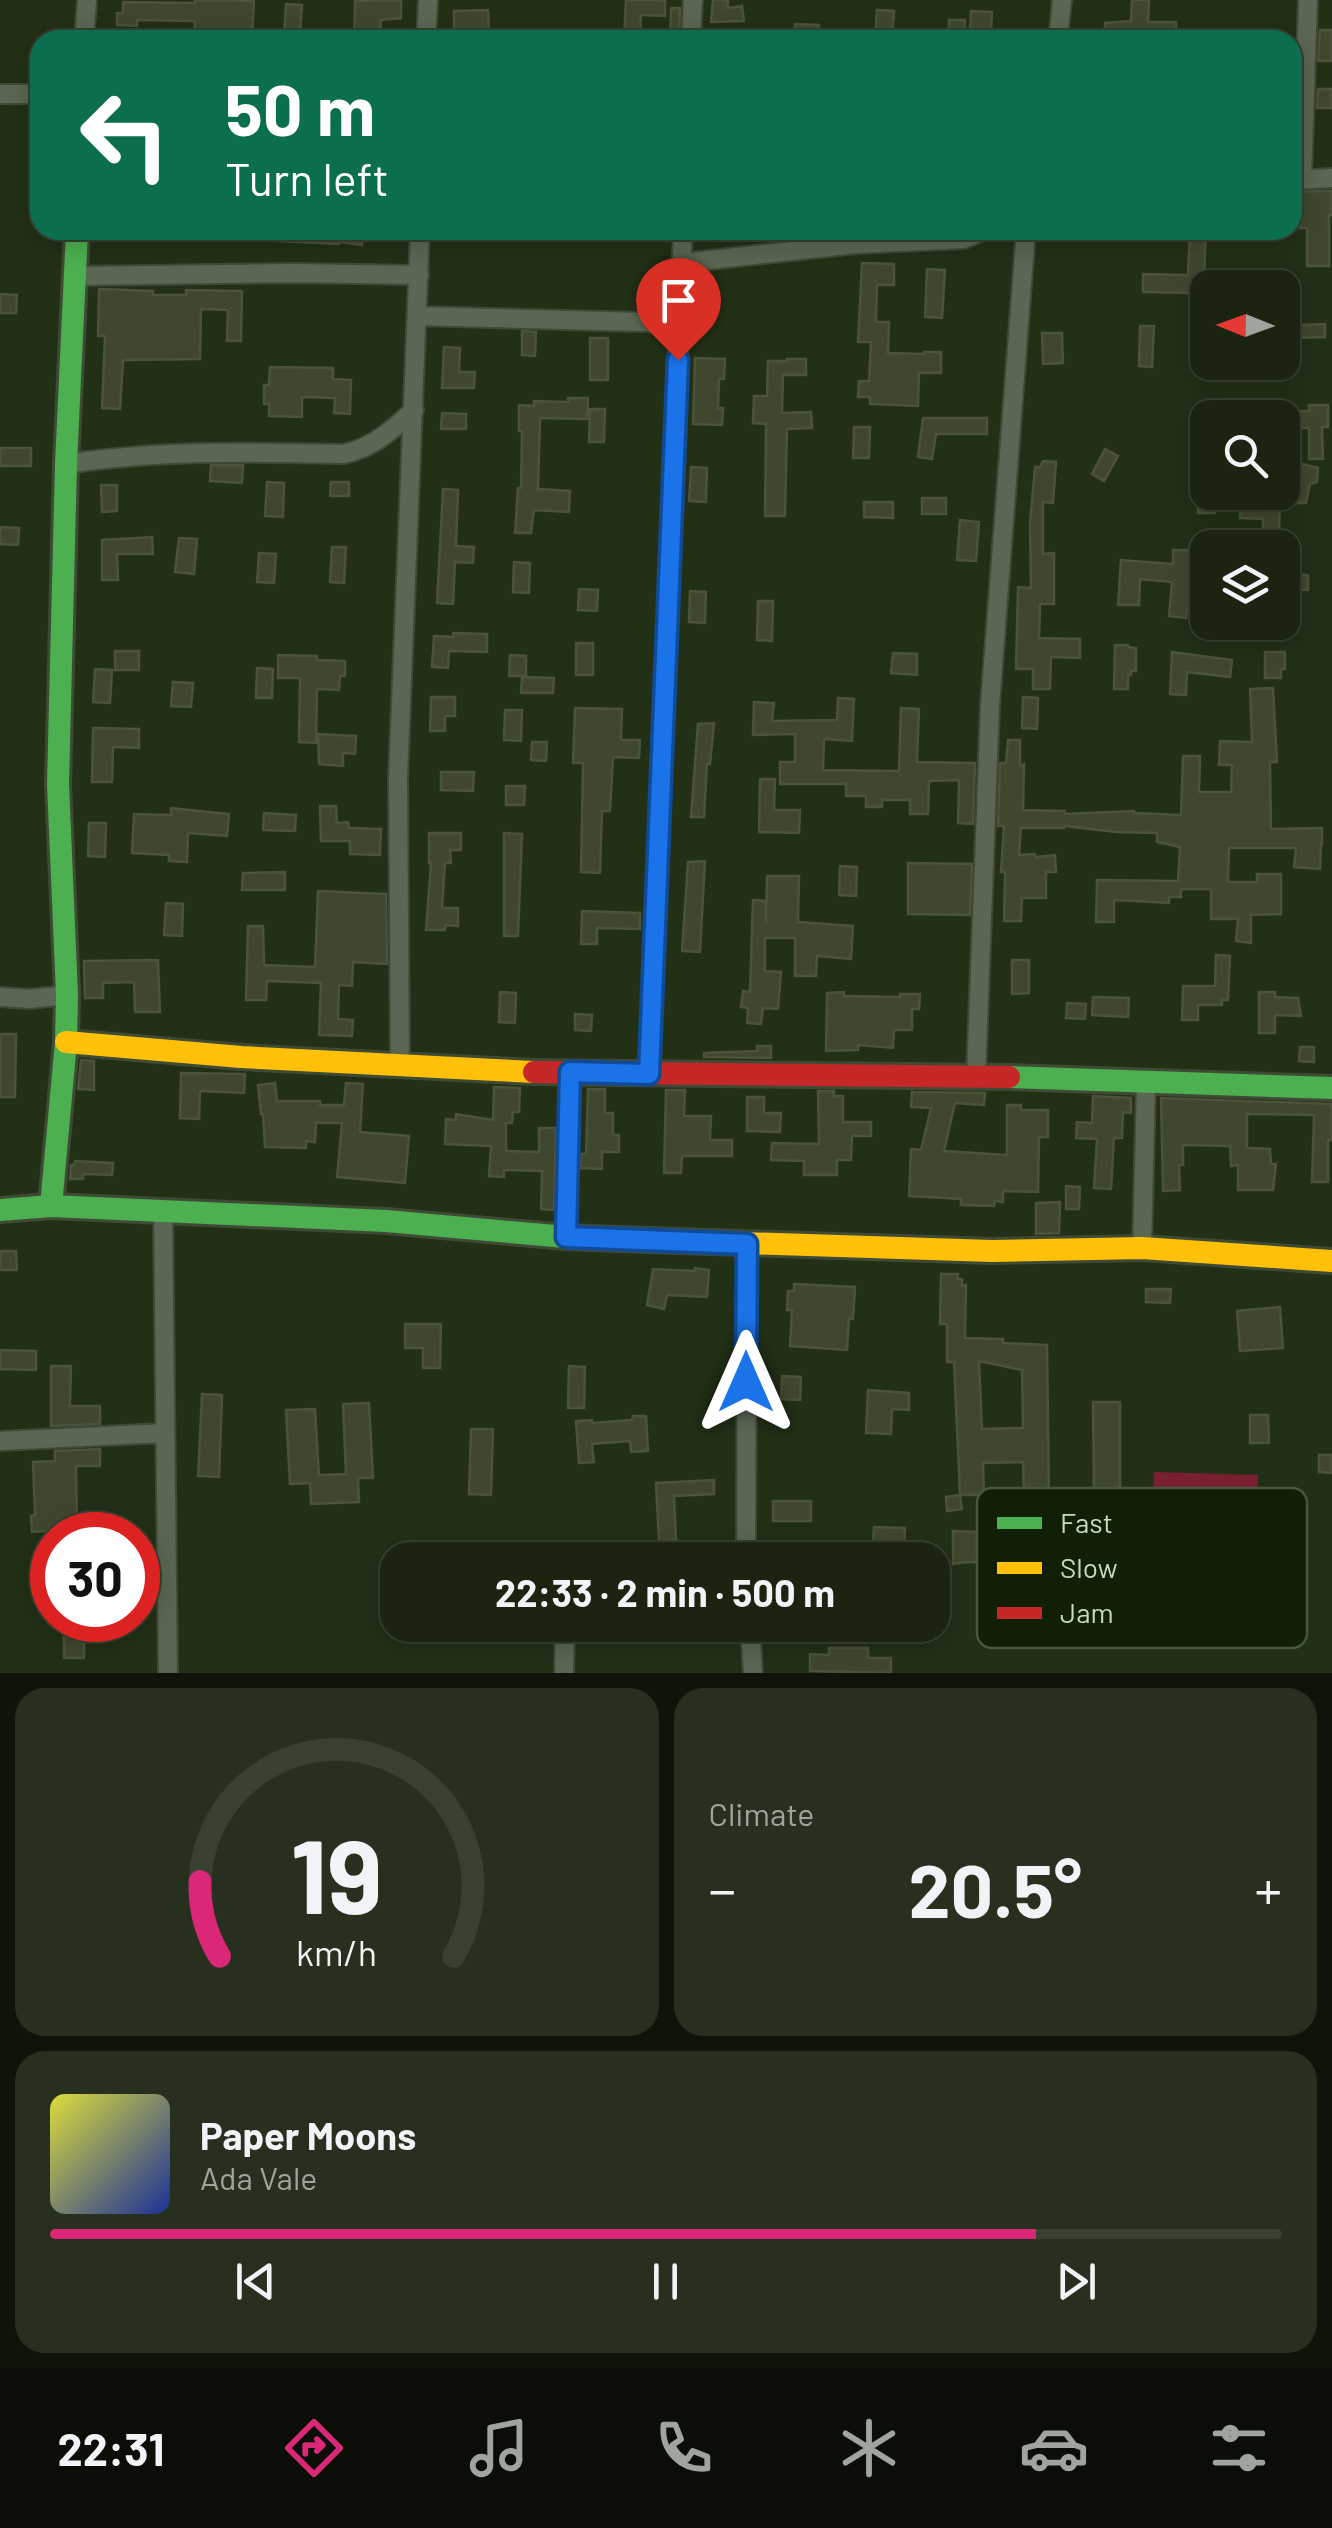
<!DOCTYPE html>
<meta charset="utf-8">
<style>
body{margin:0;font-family:Barlow,sans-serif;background:#27301e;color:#f1f3f6;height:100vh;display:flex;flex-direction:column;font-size:38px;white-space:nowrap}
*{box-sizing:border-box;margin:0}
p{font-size:32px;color:#9fa49f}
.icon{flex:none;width:55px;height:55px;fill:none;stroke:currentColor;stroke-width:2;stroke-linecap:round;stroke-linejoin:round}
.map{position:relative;height:1673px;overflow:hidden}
.side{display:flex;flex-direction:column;gap:15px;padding:15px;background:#0e1409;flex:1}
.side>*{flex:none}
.hud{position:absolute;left:30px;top:30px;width:1272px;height:210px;border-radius:30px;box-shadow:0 5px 25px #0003,0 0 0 2px #384130;background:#0b6e4f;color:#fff;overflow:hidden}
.needle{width:65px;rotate:271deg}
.fabs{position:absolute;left:1190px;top:270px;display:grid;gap:20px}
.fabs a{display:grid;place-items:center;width:110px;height:110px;border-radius:20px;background:#1a2410;box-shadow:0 5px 25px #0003,0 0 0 2px #384130;font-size:50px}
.speed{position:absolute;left:30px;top:1512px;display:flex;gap:20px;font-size:50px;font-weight:700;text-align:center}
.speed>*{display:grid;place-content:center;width:130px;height:130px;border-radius:50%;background:#1a2410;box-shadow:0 5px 25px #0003,0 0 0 2px #384130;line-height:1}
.speed .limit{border:15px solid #d22;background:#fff;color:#111}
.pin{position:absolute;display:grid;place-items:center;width:85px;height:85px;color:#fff;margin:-102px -42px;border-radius:50% 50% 50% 0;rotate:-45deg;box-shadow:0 0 10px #0007}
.pin .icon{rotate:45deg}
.me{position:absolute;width:110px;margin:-55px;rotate:0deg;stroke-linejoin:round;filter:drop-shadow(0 0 8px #0008)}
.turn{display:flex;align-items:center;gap:35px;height:210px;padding:0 30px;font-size:45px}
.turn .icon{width:130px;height:130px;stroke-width:2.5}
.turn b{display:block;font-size:70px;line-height:85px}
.big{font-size:75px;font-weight:700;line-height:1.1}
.side .card{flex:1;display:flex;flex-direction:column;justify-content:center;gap:15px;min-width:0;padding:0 35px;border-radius:30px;background:#27301e}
.side .dial{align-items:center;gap:0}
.dial svg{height:260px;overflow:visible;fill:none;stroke:#384130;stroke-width:7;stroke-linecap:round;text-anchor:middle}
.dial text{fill:#f1f3f6;stroke:none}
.song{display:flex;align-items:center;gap:30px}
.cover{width:120px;height:120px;border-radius:15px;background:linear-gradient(135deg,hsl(60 70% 55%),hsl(230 70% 35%))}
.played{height:10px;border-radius:5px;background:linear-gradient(90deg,#db2777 80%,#384130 80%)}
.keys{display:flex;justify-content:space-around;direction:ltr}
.heat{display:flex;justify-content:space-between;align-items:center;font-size:55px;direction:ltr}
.side .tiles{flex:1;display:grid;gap:15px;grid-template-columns:1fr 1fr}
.card:last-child{grid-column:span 2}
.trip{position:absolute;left:380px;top:1542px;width:570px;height:100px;border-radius:30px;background:#1a2410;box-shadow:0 5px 25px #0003,0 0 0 2px #384130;font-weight:700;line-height:100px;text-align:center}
.dock{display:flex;height:160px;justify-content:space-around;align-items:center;background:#0a0e06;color:#9fa49f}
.dock .icon{width:70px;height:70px}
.dock .selected{color:#db2777}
.dock b{font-size:45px;color:#f1f3f6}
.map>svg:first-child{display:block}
.green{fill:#792030}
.building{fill:#3f482f;stroke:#4c533a;stroke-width:2.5;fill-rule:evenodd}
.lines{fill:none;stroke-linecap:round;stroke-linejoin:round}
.street-casing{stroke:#3f4a36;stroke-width:22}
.fast-casing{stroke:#3f4a36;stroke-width:28}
.slow-casing{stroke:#3f4a36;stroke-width:28}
.jam-casing{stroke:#3f4a36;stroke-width:28}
.street{stroke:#5b6752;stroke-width:18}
.fast{stroke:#4caf50;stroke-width:22}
.slow{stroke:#ffc107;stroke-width:22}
.jam{stroke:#c62828;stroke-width:22}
.route-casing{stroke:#114b97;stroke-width:25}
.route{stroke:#1a73e8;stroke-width:18}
.key{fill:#101f06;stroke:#47583d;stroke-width:2.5}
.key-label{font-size:28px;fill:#c8dcbc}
</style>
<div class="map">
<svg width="1332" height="1673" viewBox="0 0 1332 1673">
<rect width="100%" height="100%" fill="#223016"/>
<path class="green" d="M1154,1472L1258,1475L1257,1529L1153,1527Z"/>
<path class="building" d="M195,0L254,1L252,40H194L195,21L137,20V26L117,25V13H123V2L195,3Z
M401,0V18L381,20L380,40H354L355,1Z
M626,0H665V16L641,15L640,40H624Z
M713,0H728V8L742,6L744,21L711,22Z
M1132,0H1149L1148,22H1176V37H1168V40H1105V23L1131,21Z
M286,4L302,5L300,35L284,34Z
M671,8H680L679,40H670Z
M488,10L489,31L454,32V11Z
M877,10L894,11L892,39H875Z
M971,11L992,12L991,29H970Z
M949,20H965V40H948Z
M795,24L819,25L818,39L794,40Z
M1320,30H1332V61H1318Z
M1318,89H1332V108H1317Z
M1323,191H1332V215H1329V266H1307V228H1292V192Z
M279,230H362V245L339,242V244L279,241Z
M1190,230H1206L1204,279H1208V324H1192V293L1143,292V274L1188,275Z
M862,263L894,264V285H877L876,322H889L888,353L924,354V352H941V373H919L918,406L870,404V397H858L859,381H869L871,342H858Z
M927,269L945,270L942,318L925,317Z
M99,289L153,291V295H186V290L242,291L241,341H227L228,310L201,309L200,359L123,360L120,409L102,408L105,336H98Z
M0,294L17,295L16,313H0Z
M1284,305L1298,306L1296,325L1325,324V337L1295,338V342L1282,341Z
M1140,326H1154L1152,367L1139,366Z
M522,331L536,332L535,356L522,355Z
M1042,333H1062L1063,363L1043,364Z
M590,338H608V380H590Z
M444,347L460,348L459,372H475L474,388H442Z
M695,358L725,359L724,379H719L718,408H723L722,425L693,424Z
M787,359H806V375H783L782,413L811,412L812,428L787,429L785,516H765L766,424L753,423L754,396H767L768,361H787Z
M270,367L333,368V379L351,380L350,414L334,413L335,398L302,397V417L269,416V404H264V385H269Z
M568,398H588L587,419L540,418L538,489L570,491L569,512L534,510L531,533H515L518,488H521L522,431H519V405L534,406V401L568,402Z
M1309,405H1328V427H1322L1323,459H1309V428H1295V411H1309Z
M590,409H605L604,442H589Z
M442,413L466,414V429H441Z
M923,418H987V434H936L932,459L918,457Z
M854,427H870L869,458H853Z
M0,448H31V466H0Z
M1105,449L1118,456L1104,481L1092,474Z
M1043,461L1056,462L1053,503L1043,502V554L1054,553V604H1040L1039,638L1080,639V658L1051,657L1050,689H1033V669H1016L1018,587L1031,588L1030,523L1035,467H1040Z
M1294,462L1318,468L1317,482L1310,484L1306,503H1282V469L1293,470Z
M211,465H243L242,483L210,481Z
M691,467L707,468L706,502L689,501Z
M267,482L284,483L283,517L265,516Z
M331,482H349V496H330Z
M101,485H117V511L102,512Z
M443,489L458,490L456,546L474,547L473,563L455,562L453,604L437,603Z
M1198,492H1214L1215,513H1198Z
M1241,492H1280L1279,535L1263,534V519L1240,518Z
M922,498H946V514H922Z
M864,502H893V518L864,517Z
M960,520L979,522L976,561L957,560Z
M0,527L19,528L18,545L0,544Z
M152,537L153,554H117L118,580H102V540Z
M179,538L197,539L194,574L175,572Z
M332,547H346L344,583L330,582Z
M1173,550H1205L1204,608H1187L1186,618L1169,616L1172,582L1140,579L1139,605H1118L1121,560L1173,564Z
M259,553L276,554L274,583L257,582Z
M514,562L530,563L529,593L513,592Z
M1282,574L1308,575V590L1282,589Z
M579,589L598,590L597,611L578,610Z
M690,591L706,592L705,623L689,622Z
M758,601H773L772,641L757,640Z
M453,633L487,634V652L449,651L448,668L432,667L434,636L453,637Z
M576,643H593V675H576Z
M1115,645H1128V647L1136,648V671H1131V675H1128V689H1114Z
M115,651H139V670H115Z
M1172,652L1232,660L1230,677L1187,672L1186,695L1170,694Z
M1265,652H1285V669H1281V678H1265Z
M893,653L917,654V675L891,673Z
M278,655L317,656V660L345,661V676H340L339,690L317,689L316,743L299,742L300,678H278Z
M510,655L526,656V676H509Z
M257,668L273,669L272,698H256Z
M95,669L112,670L110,703L93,702Z
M522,677L554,678L553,693H521Z
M173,682L193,683L191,707L171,706Z
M1273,688L1277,762H1270L1271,829L1322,828V845H1321L1320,869L1294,867L1296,848H1229L1228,882H1257V874H1281V914L1251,915V943L1236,941L1238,919H1211V889H1181V897H1169V903L1114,900V922H1096L1097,880L1178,881L1180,847L1157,842V833L1116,832L1064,826V828H1021L1019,855L1035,854V857L1055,855L1056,872H1046V898H1022L1021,921H1004L1005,872H1001L1004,826H998L1000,763H1006L1008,740H1020V766L1024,764L1023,810L1065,811V814L1134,811V813L1181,815L1183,756H1200L1199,792H1231L1232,765H1219L1220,741L1252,742L1250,689Z
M431,697H455V716H445V731H430Z
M1023,697L1038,698L1037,729L1022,728Z
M838,698L854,699L852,741L824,739L823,770L899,771L901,708L919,709L917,762L975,763L973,824L958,823L959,780L929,781L928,814H910V800H882V807H866V796H846V784H780V762H795V734L753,735L754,702L774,703L772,721L837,720Z
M575,708L622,709L621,740H640L639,758L613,757L610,811H602L600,873L581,872L583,763H573Z
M505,710H522L521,741L504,740Z
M714,723L710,764H707L704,817H691L698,724Z
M93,728L139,729V748L113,747L112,782H92Z
M318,734L356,736L355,754L343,753V766L319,764Z
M532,742H547L546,761L531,760Z
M441,772H474L473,791L441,790Z
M760,779H775L774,810H800L799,833L759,832Z
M506,786H525L524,805H506Z
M320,806H336L337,823L348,822L349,828L381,829L380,855L350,854V841H321Z
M171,808L229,814L227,836L188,833L187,862L169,861V855L132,853L134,814L171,815Z
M264,813L296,815L295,831L263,830Z
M89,823H106L105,857L88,856Z
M429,833H461V850H450L451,863H445L442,908H458V926L445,925V930H426L431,863H429Z
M504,833L522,834L518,936H504Z
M705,861L700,952L682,951L688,862Z
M908,863L972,864L970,915L908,914Z
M840,866L857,867L856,896L839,895Z
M285,872V890H242L243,873Z
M767,876H799L798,922L853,926L851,959L817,956L816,976H795V938H765V971L781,972L778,1009L763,1008L761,1024L747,1023L748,1008L741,1007L743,991L750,992L753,900L766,901V923Z
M318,891L386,894L387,964L353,962L352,986L339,985L338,1019L353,1020L352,1036L319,1035L321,983L267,981L266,1000H246L248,926H263L264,965L315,967Z
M166,903L183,904L182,936L164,935Z
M582,911L640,913V929L597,928V944H581Z
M1216,955L1230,956L1228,1000H1222V1005H1198V1020H1182L1183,986H1215Z
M158,960L160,1012H135L134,982L103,983V998H85L84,961Z
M1012,960H1029V993L1012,994Z
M500,992L516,993L515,1023L499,1022Z
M844,992V996L900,997V994H920L919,1009H912V1030H894L893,1048L858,1045V1050L826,1051L827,993Z
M1259,992H1275V997L1298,998L1301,1016L1275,1015V1033H1259Z
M1093,997L1129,998L1128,1017L1092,1015Z
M1067,1003L1086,1004L1085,1019L1066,1018Z
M575,1014L592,1015L591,1031L575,1030Z
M0,1034H16L15,1097H0Z
M757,1046H771V1058L704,1057V1053L757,1051Z
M1300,1047H1314V1062L1299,1061Z
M81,1060L94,1061V1090L78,1089Z
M181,1073L245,1074L244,1093L200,1091L199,1119L180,1118Z
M275,1083L277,1101H320V1105H344L346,1083L363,1084L360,1132L409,1136L405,1183L337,1177L342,1123H316L315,1142L306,1141V1148L265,1147L263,1114H261L258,1085Z
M494,1087L520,1088L519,1112H513L512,1123H506V1151L539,1152V1128H556L554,1210L541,1209L542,1171L504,1170V1177L489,1176L491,1146L445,1144L446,1119L456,1120V1114L493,1120Z
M588,1089H605V1113H613V1135H619V1152H602V1169L580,1168L581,1154H586Z
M666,1090H685L684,1116H711L710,1140H732V1156H682L681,1173H664Z
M818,1091H834V1096H843V1122H871V1136H852L851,1160H837V1175H804V1161L771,1160L772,1143L819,1144Z
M912,1092L985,1093L984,1105L955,1103L944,1151L1007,1155V1105H1021V1110H1048V1137H1039L1038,1192L1003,1191V1202L995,1201L994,1206L961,1205V1199L909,1196L911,1149L921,1150L931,1108L911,1107Z
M1093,1096L1131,1098V1113L1123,1112L1122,1138H1114L1111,1189L1094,1188L1097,1139L1076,1138L1077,1122L1092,1123Z
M747,1097H764V1113H781L780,1132L747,1131Z
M1161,1098L1332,1104V1140H1328V1182H1312L1314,1115L1247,1114V1148L1270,1149L1271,1164H1276L1273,1190H1238V1165L1231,1166L1230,1146L1183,1145V1165H1179L1180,1190L1163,1191Z
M75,1161L113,1163L112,1175L83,1174V1179H70L71,1165H74Z
M1066,1186L1080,1187L1079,1209H1066Z
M1060,1202L1059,1233L1036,1234V1203Z
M0,1251H16L17,1270H0Z
M695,1268L709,1270L707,1297L667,1295L664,1309L647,1305L653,1269L695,1271Z
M941,1274H958V1279H962V1286L966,1285L965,1338L1003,1339V1343L1047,1345L1049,1500H1024L1023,1462L983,1463L984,1495H960L954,1362H947V1324H940ZM979,1361L1022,1370L1023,1428L982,1429Z
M794,1284L855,1287L853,1319L849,1318L847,1350L790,1346L792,1310H787L788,1291H794Z
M1146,1289H1171L1170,1303L1146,1302Z
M1280,1307L1283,1348L1240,1351L1237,1311Z
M405,1324H441L440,1368H423V1348H405Z
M0,1350L36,1351V1370L0,1369Z
M51,1366H71L70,1406H100V1424L51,1426Z
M569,1366L585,1367L584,1408H568Z
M782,1376L801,1377L800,1400L781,1399Z
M868,1390L909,1393V1410L892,1409L891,1434L866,1433Z
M202,1394L222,1395L219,1477L198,1476Z
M1093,1402H1120V1498H1094Z
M369,1403L373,1478H358L359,1502L311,1504L310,1483L290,1484L286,1410L315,1409L319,1475L346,1474L343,1404Z
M1250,1415H1268L1269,1443H1250Z
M633,1416H646L648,1451L631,1452L630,1441L592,1444L594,1462L579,1463L576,1421L592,1420V1423L632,1420Z
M471,1429H493L491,1495L469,1494Z
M100,1449V1466H76L77,1529L32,1532L31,1516L35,1515L33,1462L55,1461V1451Z
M1319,1455H1332V1473L1319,1472Z
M714,1480V1494L674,1496L676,1540L659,1541L656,1483Z
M960,1495L962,1509L947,1511L946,1497Z
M773,1501H811V1521H773Z
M874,1527L905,1528L904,1552L889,1551L888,1560H872Z
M953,1531L1008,1533V1540L1101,1544V1537L1125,1538L1123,1569L966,1562L953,1564Z
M64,1620H84V1658H64Z
M829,1648H868V1658H891V1673L810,1671V1654L829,1655Z"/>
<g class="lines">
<defs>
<path id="street" d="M84,40L87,0
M426,40L428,0
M691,40L693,0
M1058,40L1062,0
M0,94H40
M1302,179L1308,0
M1293,180L1332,178
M682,263L856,244L964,239L985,230
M75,276L294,273L419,275
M418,316L679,323
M66,464C160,450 249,452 344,454C374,447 392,430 414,410
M0,997L30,999L67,995
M400,1067L398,778L420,230
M649,1074L683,230
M976,1076L990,705L1026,230
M163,1212L168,1673
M566,1237L570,1072
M1142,1248L1146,1083
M0,1441L164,1433
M746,1560L747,1245
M750,1625L753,1673
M564,1673L565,1625"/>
<path id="fast" d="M1009,1077L1332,1088
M51,1206L66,1042L67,995L58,784L66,464L77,230
M0,1210L51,1206L386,1221L566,1237L619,1239"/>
<path id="slow" d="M66,1042L241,1057L534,1072
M619,1239L992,1251L1142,1248L1332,1261"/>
<path id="jam" d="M534,1072L1009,1077"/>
</defs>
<use href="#street" class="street-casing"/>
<use href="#fast" class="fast-casing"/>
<use href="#slow" class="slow-casing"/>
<use href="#jam" class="jam-casing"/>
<use href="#street" class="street"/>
<use href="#fast" class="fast"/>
<use href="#slow" class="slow"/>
<use href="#jam" class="jam"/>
</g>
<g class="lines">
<defs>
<path id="route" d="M678,360L649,1074L570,1072L566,1237L747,1244L746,1382"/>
</defs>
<use href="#route" class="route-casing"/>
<use href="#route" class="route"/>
</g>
<rect x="977" y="1488" width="330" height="160" rx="15" class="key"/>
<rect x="997" y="1517" width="45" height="12" fill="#4caf50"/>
<rect x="997" y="1562" width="45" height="12" fill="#ffc107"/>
<rect x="997" y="1607" width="45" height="12" fill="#c62828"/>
<g class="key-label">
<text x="1060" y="1533">Fast</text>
<text x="1060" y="1578">Slow</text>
<text x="1060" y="1623">Jam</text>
</g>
</svg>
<div class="fabs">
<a><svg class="needle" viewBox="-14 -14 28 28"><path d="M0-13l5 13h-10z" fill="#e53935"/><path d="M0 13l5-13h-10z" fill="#9fa49f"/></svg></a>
<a><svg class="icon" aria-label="search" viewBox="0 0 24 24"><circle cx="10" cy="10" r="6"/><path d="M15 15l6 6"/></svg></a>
<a><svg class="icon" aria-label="layers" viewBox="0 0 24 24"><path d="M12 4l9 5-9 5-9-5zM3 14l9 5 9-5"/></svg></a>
</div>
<div class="speed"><div class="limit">30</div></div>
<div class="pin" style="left:678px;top:360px;background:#d93025"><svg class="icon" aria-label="arrive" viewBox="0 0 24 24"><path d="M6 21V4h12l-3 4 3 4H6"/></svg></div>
<svg class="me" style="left:746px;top:1382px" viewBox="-20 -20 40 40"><path d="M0-17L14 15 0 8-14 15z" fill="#1a73e8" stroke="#fff" stroke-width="4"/></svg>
<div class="trip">22:33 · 2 min · 500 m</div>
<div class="hud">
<div class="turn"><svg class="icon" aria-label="left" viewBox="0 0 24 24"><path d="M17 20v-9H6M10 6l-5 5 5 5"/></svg><div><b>50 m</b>Turn left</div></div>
</div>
</div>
<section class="side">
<div class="tiles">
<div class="card dial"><svg viewBox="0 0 100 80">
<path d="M14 69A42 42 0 1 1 86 69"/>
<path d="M14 69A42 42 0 0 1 8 46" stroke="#db2777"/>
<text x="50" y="56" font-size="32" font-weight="700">19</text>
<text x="50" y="72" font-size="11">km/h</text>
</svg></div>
<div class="card"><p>Climate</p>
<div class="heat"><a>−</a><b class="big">20.5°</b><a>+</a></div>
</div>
<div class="card">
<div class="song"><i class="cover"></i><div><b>Paper Moons</b><p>Ada Vale</p></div></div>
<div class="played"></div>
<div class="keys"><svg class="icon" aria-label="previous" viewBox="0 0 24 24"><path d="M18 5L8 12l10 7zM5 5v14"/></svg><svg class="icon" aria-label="pause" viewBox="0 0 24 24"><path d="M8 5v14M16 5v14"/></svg><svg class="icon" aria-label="next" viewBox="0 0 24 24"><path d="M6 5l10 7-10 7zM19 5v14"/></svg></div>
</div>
</div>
</section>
<nav class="dock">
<b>22:31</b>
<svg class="icon selected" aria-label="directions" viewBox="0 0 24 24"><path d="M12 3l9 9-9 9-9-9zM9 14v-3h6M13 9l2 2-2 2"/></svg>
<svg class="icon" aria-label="music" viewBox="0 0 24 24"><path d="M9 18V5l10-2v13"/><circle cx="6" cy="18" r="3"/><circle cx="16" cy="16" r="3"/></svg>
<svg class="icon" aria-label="phone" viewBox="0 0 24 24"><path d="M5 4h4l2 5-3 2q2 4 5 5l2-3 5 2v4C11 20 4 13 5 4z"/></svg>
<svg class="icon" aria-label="climate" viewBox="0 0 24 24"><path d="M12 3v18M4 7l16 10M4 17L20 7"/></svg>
<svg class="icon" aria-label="car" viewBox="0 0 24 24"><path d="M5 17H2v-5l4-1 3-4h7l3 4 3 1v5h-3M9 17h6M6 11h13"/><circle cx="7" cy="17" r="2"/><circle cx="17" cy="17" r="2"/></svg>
<svg class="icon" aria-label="filters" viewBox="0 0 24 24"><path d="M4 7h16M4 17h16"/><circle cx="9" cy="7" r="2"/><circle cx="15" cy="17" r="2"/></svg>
</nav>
